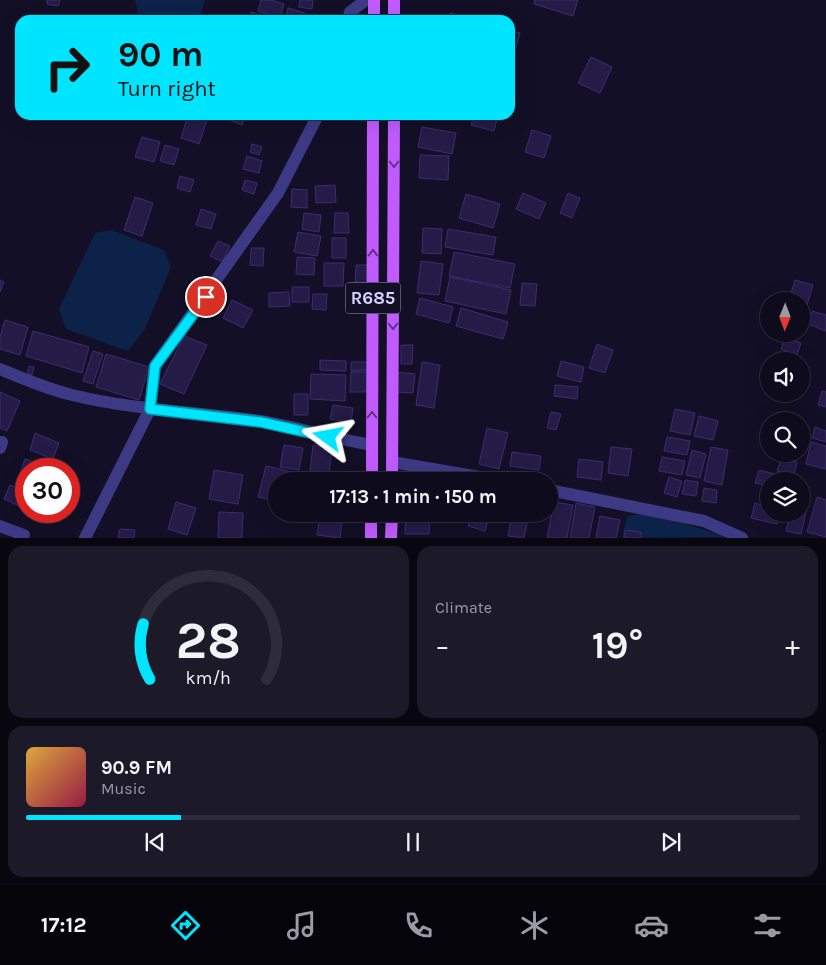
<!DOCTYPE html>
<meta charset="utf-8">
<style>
body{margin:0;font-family:Karla,sans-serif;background:#1c1929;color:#f1f3f6;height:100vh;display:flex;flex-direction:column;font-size:19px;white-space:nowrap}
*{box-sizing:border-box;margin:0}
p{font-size:16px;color:#9b9ba3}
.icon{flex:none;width:28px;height:28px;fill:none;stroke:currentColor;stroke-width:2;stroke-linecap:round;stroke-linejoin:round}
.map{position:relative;height:538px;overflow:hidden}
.side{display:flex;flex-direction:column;gap:8px;padding:8px;background:#08060f;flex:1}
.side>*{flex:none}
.banner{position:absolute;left:15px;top:15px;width:500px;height:105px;border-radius:15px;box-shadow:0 5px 20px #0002,0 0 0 1px #2e2b3b;background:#00e5ff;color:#111;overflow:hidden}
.needle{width:32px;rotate:181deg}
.tools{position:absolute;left:760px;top:292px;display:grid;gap:10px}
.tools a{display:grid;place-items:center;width:50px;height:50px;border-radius:50%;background:#0e0b1c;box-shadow:0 5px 20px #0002,0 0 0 1px #2e2b3b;font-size:25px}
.speed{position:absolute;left:15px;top:458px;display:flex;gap:10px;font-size:25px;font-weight:700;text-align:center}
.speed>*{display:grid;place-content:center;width:65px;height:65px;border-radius:50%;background:#0e0b1c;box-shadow:0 5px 20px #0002,0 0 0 1px #2e2b3b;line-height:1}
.speed .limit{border:8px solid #d22;background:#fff;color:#111}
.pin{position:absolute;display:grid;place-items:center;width:42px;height:42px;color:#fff;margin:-21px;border:2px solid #fff;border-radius:50%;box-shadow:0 1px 5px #0007}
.me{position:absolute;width:55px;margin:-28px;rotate:283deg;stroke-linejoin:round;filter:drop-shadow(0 0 4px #0008)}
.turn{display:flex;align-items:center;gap:18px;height:105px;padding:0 20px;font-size:22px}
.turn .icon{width:65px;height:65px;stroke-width:2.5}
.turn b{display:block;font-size:35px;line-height:42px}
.big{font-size:38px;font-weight:700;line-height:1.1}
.side .tile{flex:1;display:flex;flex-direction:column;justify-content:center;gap:8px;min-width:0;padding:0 18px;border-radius:15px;background:#1c1929}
.side .dial{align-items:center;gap:0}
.dial svg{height:130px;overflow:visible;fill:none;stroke:#2e2b3b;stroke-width:7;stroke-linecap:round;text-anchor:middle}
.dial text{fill:#f1f3f6;stroke:none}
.song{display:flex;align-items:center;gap:15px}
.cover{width:60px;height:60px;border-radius:8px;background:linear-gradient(135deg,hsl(40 70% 55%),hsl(340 70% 35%))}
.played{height:5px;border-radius:2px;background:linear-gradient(90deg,#00e5ff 20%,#2e2b3b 20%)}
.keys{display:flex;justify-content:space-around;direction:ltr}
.heat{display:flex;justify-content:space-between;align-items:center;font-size:28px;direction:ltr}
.side .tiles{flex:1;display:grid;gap:8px;grid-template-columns:1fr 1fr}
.tile:last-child{grid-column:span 2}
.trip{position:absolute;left:268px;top:472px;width:290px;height:50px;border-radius:25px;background:#0e0b1c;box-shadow:0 5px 20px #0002,0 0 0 1px #2e2b3b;font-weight:700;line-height:50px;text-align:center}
.tab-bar{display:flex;height:80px;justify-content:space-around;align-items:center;background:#06040b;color:#9b9ba3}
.tab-bar .icon{width:35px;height:35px}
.tab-bar .current{color:#00e5ff}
.tab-bar b{font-size:22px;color:#f1f3f6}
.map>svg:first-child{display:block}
.water{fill:#0c2248}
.building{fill:#241b47;stroke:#3b2d73}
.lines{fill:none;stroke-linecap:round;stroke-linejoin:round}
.minor{stroke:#3d3a85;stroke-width:12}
.major{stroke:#c25bff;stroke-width:12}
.oneway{stroke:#623188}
.route-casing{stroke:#0095a6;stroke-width:12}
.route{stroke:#00e5ff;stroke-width:9}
.labels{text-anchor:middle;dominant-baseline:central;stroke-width:4.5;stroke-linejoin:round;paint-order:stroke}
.shield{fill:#130f26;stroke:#9e99be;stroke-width:1}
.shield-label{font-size:18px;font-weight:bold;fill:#d9d4ff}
</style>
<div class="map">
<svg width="826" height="538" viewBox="0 0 826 538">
<rect width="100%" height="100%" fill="#130f26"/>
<path class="water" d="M135,0H205L199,20H161L139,17Z
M111,230L164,250L171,267L145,329L128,351L66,329L59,309L95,233Z
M649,513L728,537L622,538L627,516Z"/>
<path class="building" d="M47,0H60L58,6L47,4Z
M261,0H271L284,4L280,18L258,11Z
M300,0H313L312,9L299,7Z
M535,0H578L573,16L534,4Z
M288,8L305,13L303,20H285Z
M251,12L267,17L266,20H249Z
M450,13L473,18V20H448Z
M510,30L520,33L515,51L510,49Z
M591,57L612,67L600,93L578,83Z
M188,115L207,120L199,144L181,138Z
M215,115H246L242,125Z
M474,115H498L494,131L471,125Z
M422,127L456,133L452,154L418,147Z
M532,130L551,136L544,158L525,152Z
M142,137L160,142L154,162L135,157Z
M252,144L262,147L259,155L250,152Z
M165,145L179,149L174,165L160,161Z
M420,155L449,156L448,180L419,178Z
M247,156L262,161L259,173L243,169Z
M180,176L194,180L190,192L177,188Z
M245,180L257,183L254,194L242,190Z
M335,185L336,202L316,203L315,186Z
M292,189L307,190V208L291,207Z
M523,193L546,203L539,219L516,209Z
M568,193L580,198L572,218L560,213Z
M466,194L500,204L493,228L459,218Z
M135,197L153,203L142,236L124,230Z
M201,209L216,214L211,229L196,225Z
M304,213L321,215L319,232L302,229Z
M335,213H348L349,233H334Z
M423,228L442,229L441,254L422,253Z
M448,229L496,237L493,255L445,247Z
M298,232L321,236L317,256L294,252Z
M332,238H346V258H332Z
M218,241L230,246L222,262L210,256Z
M251,248H264L263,266L250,265Z
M454,252L515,264L510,288L449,276Z
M297,257L315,258L314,275L296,274Z
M421,261L443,264L439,295L417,293Z
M324,263H344L343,286H324Z
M356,265H370L369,285H355Z
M450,277L511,290L506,314L445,301Z
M0,280L4,282L0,292Z
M795,280L813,285L807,305L801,304V301L789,300Z
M522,283L537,284L535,306L520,305Z
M292,287H309V302H292Z
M289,292L290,306L269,307V293Z
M313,294H327L326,310L312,309Z
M420,298L453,307L449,323L416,314Z
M232,300L253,310L243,328L223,318Z
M461,308L508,322L503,339L456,326Z
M812,311L826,315V331L808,324Z
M5,320L28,327L20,355L0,349V337Z
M33,331L89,347L82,373L26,356Z
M184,336L207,345L184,394L160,384Z
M785,338L801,343L797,355L781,349Z
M597,344L613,350L605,373L589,368Z
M401,345H413L412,364H401Z
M93,351L103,354L93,384L83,381Z
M106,354L149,367L139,400L96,387Z
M320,360L346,361V371L320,370Z
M561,361L584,367L581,382L557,376Z
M351,362H367V370L351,371Z
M422,362L440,365L434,408L416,405Z
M29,366L34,367L32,375L27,374Z
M351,372H368V392H350Z
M397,372L415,374L413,393L395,392Z
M311,374L346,375L345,401L310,399Z
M555,385L578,387L577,399L554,396Z
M822,391L826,392V407L818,405Z
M0,392L20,401L7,431L0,428Z
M294,394H308V415H294Z
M333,405L353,408L351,422L330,419Z
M675,409L695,413L690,435L670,431Z
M551,412L561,414L556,430L547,428Z
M699,416L718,421L713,440L694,436Z
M815,427L826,431V442L812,438Z
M487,428L508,433L499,469L479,464Z
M35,433L59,443L53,459L30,450Z
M667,437L690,441L687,455L664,451Z
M811,442L826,446V469L806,464Z
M284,445L303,448L299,470L280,467Z
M313,445L332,447L329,473L310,471Z
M611,447L632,449L628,476L608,473Z
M711,447L728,450L722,485L704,481Z
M692,450L706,454L700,478L686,475Z
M512,452L541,456L539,470L510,466Z
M662,457L685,461L682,475L659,471Z
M781,458L797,462L794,475L777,471Z
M25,459L49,467L48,469H26V475L20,473Z
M579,459L603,462L601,480L577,477Z
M266,466L306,475L305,481H276V501L258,497Z
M214,470L243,475L238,504L209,499Z
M759,470L775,474L773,481H769V486L755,483Z
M782,475L799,479L798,481H780Z
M419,476H444V481H419Z
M669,477L682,481L677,497L664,493Z
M685,480L698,482L696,496L682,494Z
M10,485L26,491V509L4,499Z
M704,488L717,490L716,503L702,501Z
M69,493L78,497L71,513L66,511H69Z
M817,497L826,500V537L807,532Z
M176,502L196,508L187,535L168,529Z
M554,502L573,505L567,538H547Z
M576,503L595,507L589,538H570Z
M755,503L769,507V514H780L777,524L751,518Z
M801,507L807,508L801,534L786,531L790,514H801Z
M219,512L243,513L242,538H218Z
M406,514L430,515L429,534H405Z
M472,514H490L485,531L468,526Z
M512,514H529L524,538L508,536Z
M600,516L620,520L616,538H596Z
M320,517L342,520L340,538L317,535Z
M120,529L135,530L134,538H118Z
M625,530L641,532V538H625Z"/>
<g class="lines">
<path class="minor" d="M348,20L350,12L366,0
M0,369C24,379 47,389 72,395C134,410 198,412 260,421C298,427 335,439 372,445
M0,448L2,442
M392,462L503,481
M549,490L704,521L742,538
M0,526L24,535
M85,538L150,409L155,366L278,193L318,115"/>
<path class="major" d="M374,20V0
M394,20V0
M372,481L373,115
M392,481L394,115
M371,538V514
M391,538L392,514"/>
</g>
<defs><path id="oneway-chevron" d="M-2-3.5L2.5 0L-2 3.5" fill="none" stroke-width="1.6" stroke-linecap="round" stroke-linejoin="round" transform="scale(1.25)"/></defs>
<g class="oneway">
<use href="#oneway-chevron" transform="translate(394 164) rotate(90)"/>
<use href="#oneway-chevron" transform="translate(373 253) rotate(-90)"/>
<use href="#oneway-chevron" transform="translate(393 326) rotate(90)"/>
<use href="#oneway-chevron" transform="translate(372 415) rotate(-90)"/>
</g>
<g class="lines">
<defs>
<path id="route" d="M206,297L155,366L150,409L261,422L328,437"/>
</defs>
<use href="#route" class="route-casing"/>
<use href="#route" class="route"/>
</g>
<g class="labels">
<rect class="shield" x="345.5" y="282.5" width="55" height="31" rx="4"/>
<g class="shield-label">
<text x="373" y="298">R685</text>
</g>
</g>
</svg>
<div class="tools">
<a><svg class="needle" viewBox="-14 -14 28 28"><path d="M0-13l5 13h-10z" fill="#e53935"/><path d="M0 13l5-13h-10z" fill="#9b9ba3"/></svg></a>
<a><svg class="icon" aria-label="sound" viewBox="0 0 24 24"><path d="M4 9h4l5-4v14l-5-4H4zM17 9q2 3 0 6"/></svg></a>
<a><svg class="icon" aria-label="search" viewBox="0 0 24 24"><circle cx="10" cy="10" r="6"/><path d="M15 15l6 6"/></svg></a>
<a><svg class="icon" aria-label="layers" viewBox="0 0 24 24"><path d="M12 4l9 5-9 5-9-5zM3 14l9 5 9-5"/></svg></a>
</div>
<div class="speed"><div class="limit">30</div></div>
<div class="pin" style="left:206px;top:297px;background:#d93025"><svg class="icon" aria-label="arrive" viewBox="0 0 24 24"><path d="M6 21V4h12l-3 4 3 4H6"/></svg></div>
<svg class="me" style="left:328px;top:437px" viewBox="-20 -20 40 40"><path d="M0-17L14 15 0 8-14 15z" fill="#00e5ff" stroke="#fff" stroke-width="4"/></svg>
<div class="trip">17:13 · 1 min · 150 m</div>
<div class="banner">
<div class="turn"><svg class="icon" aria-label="right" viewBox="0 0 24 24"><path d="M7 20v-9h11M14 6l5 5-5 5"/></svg><div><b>90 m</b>Turn right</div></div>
</div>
</div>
<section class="side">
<div class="tiles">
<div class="tile dial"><svg viewBox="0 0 100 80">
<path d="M14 69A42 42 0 1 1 86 69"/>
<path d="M14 69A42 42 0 0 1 10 35" stroke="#00e5ff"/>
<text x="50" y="56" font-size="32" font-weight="700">28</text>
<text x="50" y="72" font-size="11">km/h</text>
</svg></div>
<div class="tile"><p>Climate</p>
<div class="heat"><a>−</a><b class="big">19°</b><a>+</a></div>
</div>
<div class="tile">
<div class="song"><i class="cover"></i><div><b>90.9 FM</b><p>Music</p></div></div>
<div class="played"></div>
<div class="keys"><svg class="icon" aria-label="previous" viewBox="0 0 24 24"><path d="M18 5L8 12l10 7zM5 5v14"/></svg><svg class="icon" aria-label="pause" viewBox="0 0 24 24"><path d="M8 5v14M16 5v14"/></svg><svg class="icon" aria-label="next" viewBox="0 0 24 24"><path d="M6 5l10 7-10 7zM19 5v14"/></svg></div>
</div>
</div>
</section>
<nav class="tab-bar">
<b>17:12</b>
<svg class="icon current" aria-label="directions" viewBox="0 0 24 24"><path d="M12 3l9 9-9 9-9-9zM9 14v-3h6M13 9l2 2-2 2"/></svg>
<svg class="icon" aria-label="music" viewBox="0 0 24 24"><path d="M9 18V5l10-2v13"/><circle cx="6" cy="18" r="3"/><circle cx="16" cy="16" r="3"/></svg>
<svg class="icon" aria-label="phone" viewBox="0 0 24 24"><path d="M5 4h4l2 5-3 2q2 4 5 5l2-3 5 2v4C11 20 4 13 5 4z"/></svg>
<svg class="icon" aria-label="climate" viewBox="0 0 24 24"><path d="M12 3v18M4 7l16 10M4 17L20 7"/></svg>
<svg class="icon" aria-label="car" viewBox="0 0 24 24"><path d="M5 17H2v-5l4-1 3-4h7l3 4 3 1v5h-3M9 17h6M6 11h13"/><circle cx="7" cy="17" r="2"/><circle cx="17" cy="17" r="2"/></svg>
<svg class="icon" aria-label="filters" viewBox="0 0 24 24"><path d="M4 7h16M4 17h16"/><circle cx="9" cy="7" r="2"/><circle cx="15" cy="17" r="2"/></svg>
</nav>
